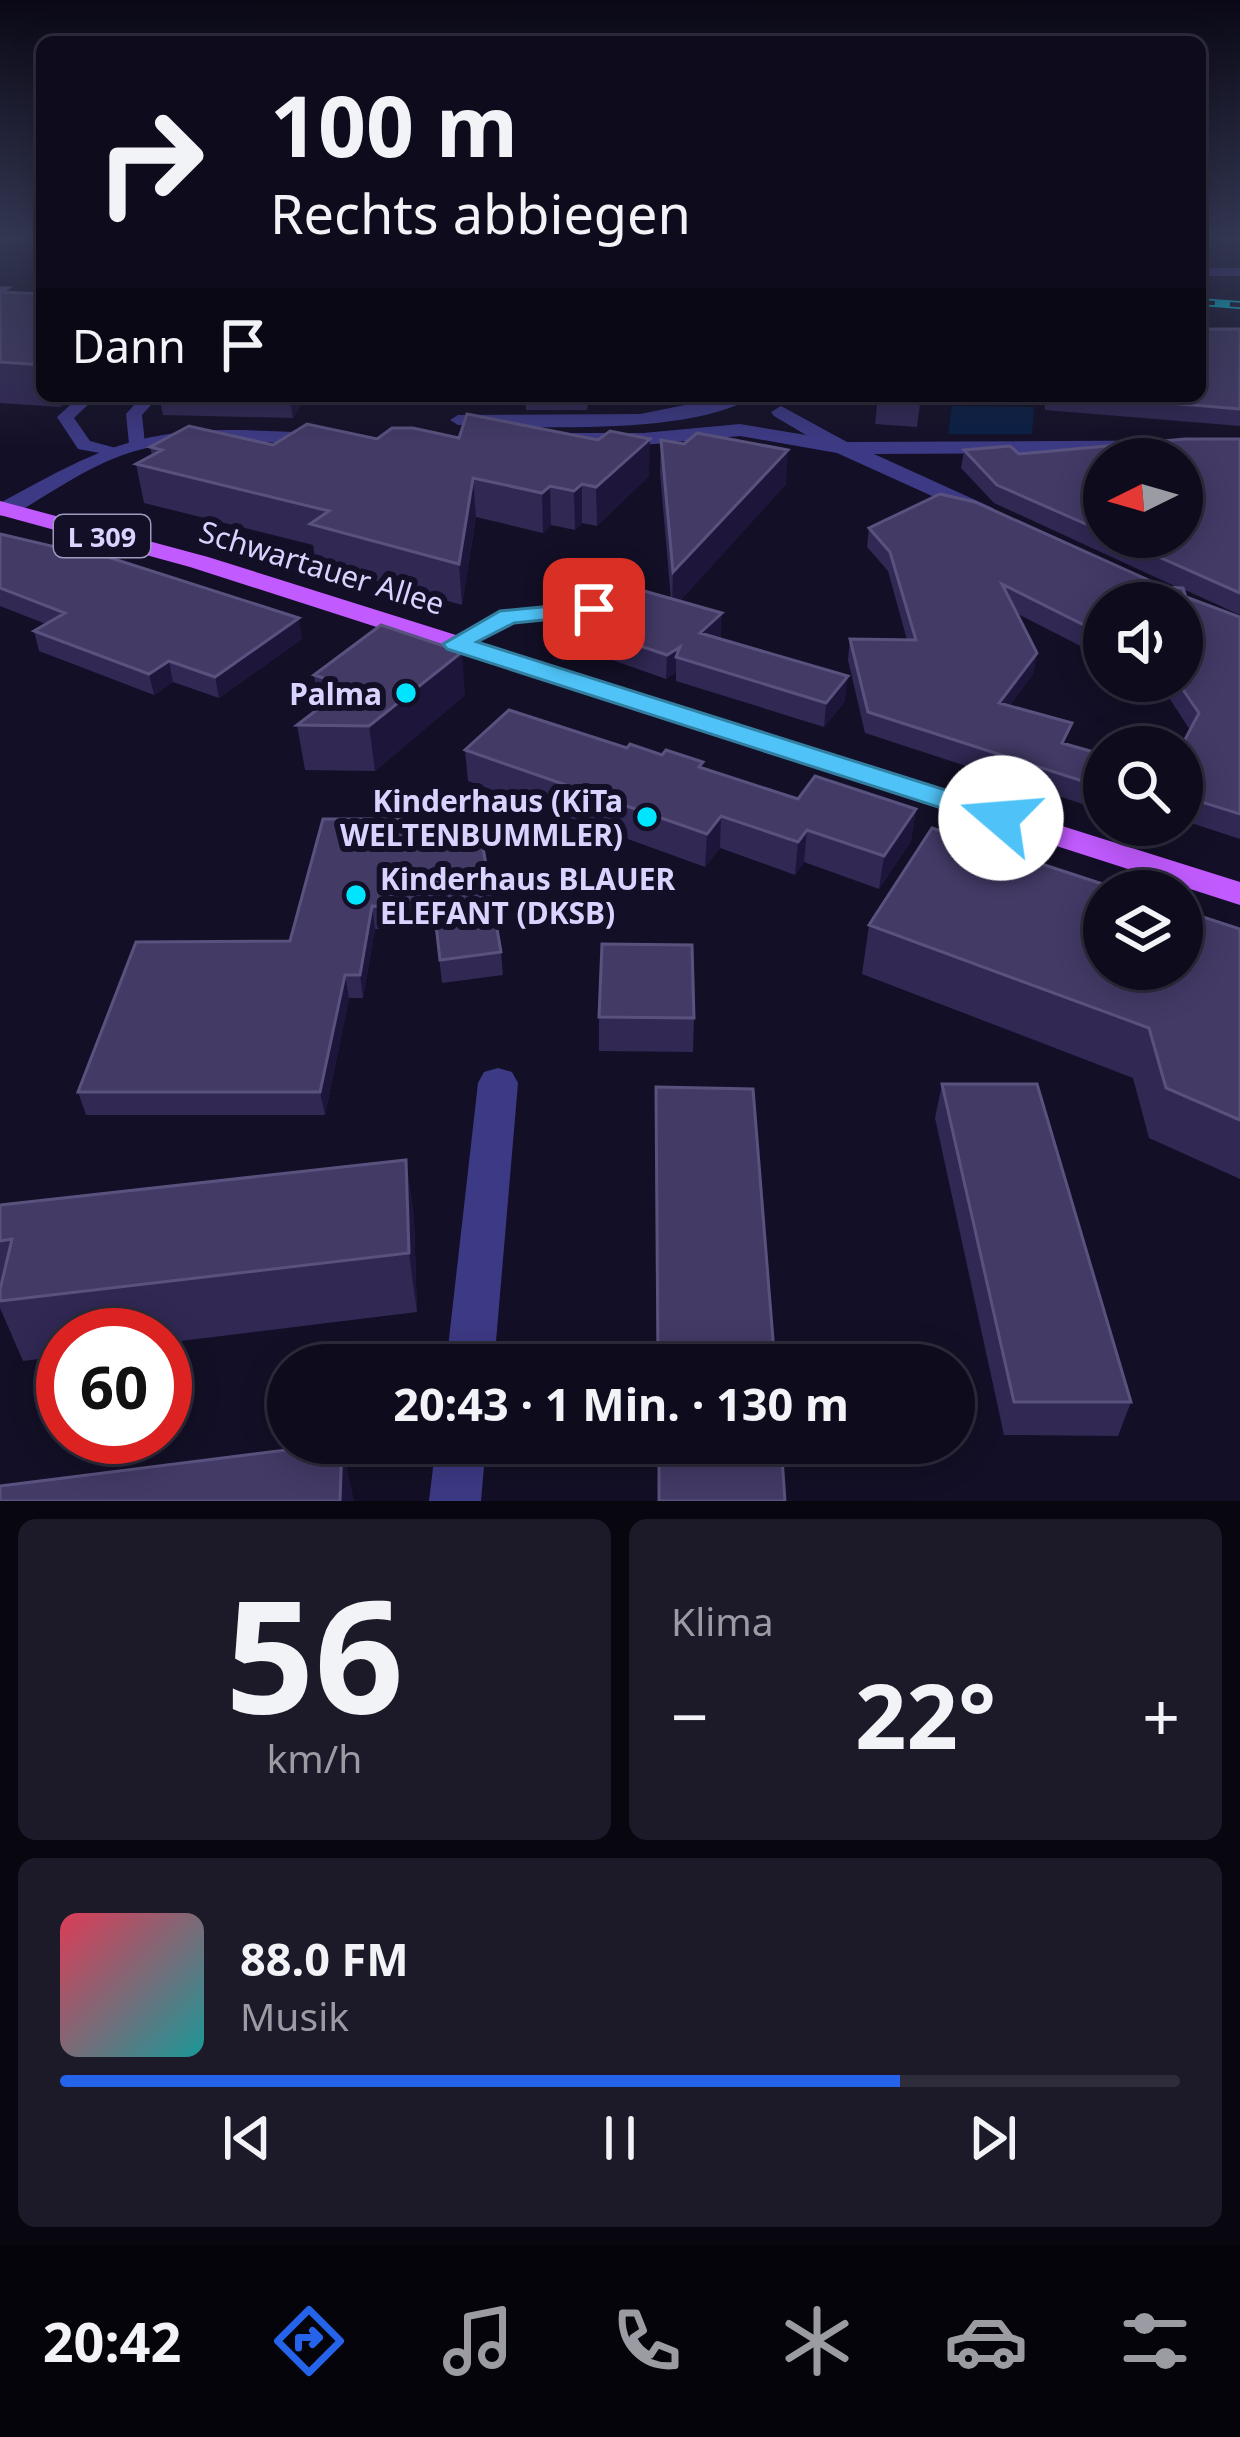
<!DOCTYPE html>
<html lang="de">
<meta charset="utf-8">
<style>
body{margin:0;font-family:"Noto Sans",sans-serif;background:#1c1929;color:#f1f3f6;height:100vh;display:flex;flex-direction:column;font-size:45px;white-space:nowrap}
*{box-sizing:border-box;margin:0}
p{font-size:39px;color:#9b9ba3}
.icon{flex:none;width:66px;height:66px;fill:none;stroke:currentColor;stroke-width:2;stroke-linecap:round;stroke-linejoin:round}
.map{position:relative;height:1501px;overflow:hidden}
.sheet{display:flex;flex-direction:column;gap:18px;padding:18px;background:#08060f;flex:1}
.sheet>*{flex:none}
.guide{position:absolute;left:36px;top:36px;width:1170px;height:366px;border-radius:18px;box-shadow:0 6px 30px #0003,0 0 0 3px #2e2b3b;background:#0e0b1c;color:#f1f3f6;overflow:hidden}
.needle{width:78px;rotate:265deg}
.controls{position:absolute;left:1083px;top:438px;display:grid;gap:24px}
.controls a{display:grid;place-items:center;width:120px;height:120px;border-radius:50%;background:#0e0b1c;box-shadow:0 6px 30px #0003,0 0 0 3px #2e2b3b;font-size:60px}
.speed{position:absolute;left:36px;top:1308px;display:flex;gap:24px;font-size:60px;font-weight:700;text-align:center}
.speed>*{display:grid;place-content:center;width:156px;height:156px;border-radius:50%;background:#0e0b1c;box-shadow:0 6px 30px #0003,0 0 0 3px #2e2b3b;line-height:1}
.speed .limit{border:18px solid #d22;background:#fff;color:#111}
.pin{position:absolute;display:grid;place-items:center;width:102px;height:102px;color:#fff;margin:-51px;border-radius:24px;box-shadow:0 6px 18px #0006}
.me{position:absolute;width:132px;margin:-66px;rotate:288deg;stroke-linejoin:round;filter:drop-shadow(0 0 9px #0008)}
.turn{display:flex;align-items:center;gap:42px;height:252px;padding:0 36px;font-size:54px}
.turn .icon{width:156px;height:156px;stroke-width:2.5}
.turn b{display:block;font-size:84px;line-height:102px}
.then{display:flex;align-items:center;height:114px;padding:0 36px;background:#0003;gap:24px;font-size:45px}
.big{font-size:90px;font-weight:700;line-height:1.1}
.sheet .card{flex:1;display:flex;flex-direction:column;justify-content:center;gap:18px;min-width:0;padding:0 42px;border-radius:18px;background:#1c1929}
.sheet .dial{align-items:center;gap:0}
.dial b{font-size:156px;line-height:1}
.song{display:flex;align-items:center;gap:36px}
.cover{width:144px;height:144px;border-radius:18px;background:linear-gradient(135deg,hsl(350 70% 55%),hsl(180 70% 35%))}
.played{height:12px;border-radius:6px;background:linear-gradient(90deg,#2563eb 75%,#2e2b3b 75%)}
.keys{display:flex;justify-content:space-around;direction:ltr}
.heat{display:flex;justify-content:space-between;align-items:center;font-size:66px;direction:ltr}
.sheet .tiles{flex:1;display:grid;gap:18px;grid-template-columns:1fr 1fr}
.card:last-child{grid-column:span 2}
.trip{position:absolute;left:267px;top:1344px;width:708px;height:120px;border-radius:60px;background:#0e0b1c;box-shadow:0 6px 30px #0003,0 0 0 3px #2e2b3b;font-weight:700;line-height:120px;text-align:center}
.menu{display:flex;height:192px;justify-content:space-around;align-items:center;background:#06040b;color:#9b9ba3}
.menu .icon{width:84px;height:84px}
.menu .on{color:#2563eb}
.menu b{font-size:54px;color:#f1f3f6}
.map>svg:first-child{display:block}
.water{fill:#0a1f44}
.lines{fill:none;stroke-linecap:round;stroke-linejoin:round}
.lane{fill:#3d3a85;fill-rule:evenodd}
.street{fill:#3d3a85;fill-rule:evenodd}
.primary{fill:#c25bff;fill-rule:evenodd}
.rail-casing{stroke:#00e5ff;stroke-width:8}
.rail{stroke:#130f26;stroke-width:4.5;stroke-dasharray:15;stroke-linecap:butt}
.wall{fill:#312854;fill-rule:evenodd}
.shaded-wall{fill:#1d163a}
.building{fill:#433a66;stroke:#5a527e;stroke-width:3}
.route{fill:#4fc3f7;stroke:#337fa1;stroke-width:3}
.poi-dot{fill:#00e5ff;stroke:#130f26;stroke-width:4.5}
.labels{text-anchor:middle;dominant-baseline:central;stroke-width:12;stroke-linejoin:round;paint-order:stroke}
.shield{fill:#130f26;stroke:#9e99be;stroke-width:3}
.shield-label{font-size:27px;font-weight:bold;fill:#d9d4ff}
.street-label{font-size:30px;fill:#d9d4ff;stroke:#130f26}
.poi-label{font-size:30px;font-weight:bold;fill:#d9d4ff;stroke:#130f26;text-anchor:end}
</style>
<div class="map">
<svg width="1240" height="1501" viewBox="0 0 1240 1501">
<rect width="100%" height="100%" fill="#130f26"/>
<path class="water" d="M952,406L1034,407L1032,434H948Z"/>
<g class="lines">
<path class="lane" d="M1200,268H1240V276H1200Z
M80,396H97L74,418L90,441L116,448V456L78,449L57,417Z
M142,396H159L142,415L145,444L137,449L129,444L126,414Z
M730,396H754C694,436 532,427 458,425L450,420L458,415L640,414Z
M594,603L601,605L604,609L601,613L514,622L456,649L445,643L502,612Z"/>
<path class="street" d="M781,406L847,442L1240,440V452L874,454L993,508L997,513L985,520L837,453L740,436L643,445H552L541,439L552,433H643L740,424L806,435L774,416L771,412Z
M244,430L324,433L335,439L324,445C257,443 184,433 120,456C82,470 48,495 13,515L0,516V503C93,452 135,428 244,430Z
M498,1068L512,1072L518,1083L494,1365H446L478,1083L484,1072Z
M436,1443H486L481,1501H429Z"/>
<path class="primary" d="M0,501L208,557L1240,882V905L190,567L0,515Z"/>
<defs>
<path id="rail" d="M1200,302L1240,305"/>
</defs>
<use href="#rail" class="rail-casing"/>
<use href="#rail" class="rail"/>
</g>
<path class="wall" d="M0,288L9,292L42,294V396H74L61,407L0,403Z
M1240,329V426L1045,410L1044,396H1200Z
M159,396H307L293,418L163,415Z
M525,396H589L587,410H526Z
M878,396H921L917,427L875,424Z
M377,439L649,476L597,526L582,523L575,530L551,525L543,533L476,517L462,605L316,564L313,545L144,503L136,464L152,455L150,447L273,445Z
M1240,439V615L1183,589L1186,597L1240,617V839L1182,820V747L1190,730L1158,681H1182V603H1104V658L1016,613L1037,653L1033,674L1009,706L1067,744L1104,755V811L865,733L848,660L850,639L907,640L888,571L867,547L869,528L1164,587L1179,588L994,503L961,468L964,450L1019,454ZM1104,459L1182,537H1104Z
M661,440L786,484L680,601L721,636L718,639L845,701L824,727L676,681V672L666,679L584,650V627L671,599L660,473Z
M0,534L302,639L219,698L173,682L154,695L39,651L34,631L46,624L0,606Z
M314,675L465,695L375,771L305,770L297,725L319,708Z
M627,748L703,768L798,799L916,809L911,841L879,889L804,862L795,875L720,848L705,867L468,781L465,750Z
M407,819L409,838L501,952L503,975L442,983L436,930L375,929L363,998H349L325,1115H86L78,1092L290,941Z
M869,925L1240,929V1179L1149,1138L1133,1078L862,974Z
M599,1017L694,1018L693,1052L599,1051Z
M942,1084L1131,1402L1118,1436L1004,1435L935,1118Z
M406,1160L414,1219L417,1312L165,1343V1335H63V1356L23,1361L0,1308V1205Z"/>
<path class="shaded-wall" d="M58,396H74L61,407Z
M289,396H307L293,418Z
M650,439L649,476L597,526L596,487Z
M788,450L786,484L672,610L673,572Z
M473,478L476,517L462,605L459,564Z
M582,484V523L575,530L574,491Z
M550,486L551,525L543,533L542,493Z
M722,613L721,636L699,657L700,633Z
M299,618L302,639L219,698L215,677Z
M680,647L676,657V672L666,679L667,655Z
M462,652L465,695L375,771L369,726Z
M1037,653L1033,674L995,724L999,703Z
M169,661L173,682L154,695L149,674Z
M848,676L845,701L824,727L826,703Z
M916,809L911,841L879,889L884,856Z
M721,816L720,848L705,867L707,834Z
M807,830L804,862L795,875L798,842Z
M372,906L375,929L363,998L360,975Z
M345,975L349,998L325,1115L320,1092Z
M406,1160L414,1219L417,1312L409,1253Z
M342,1443L354,1501H340Z"/>
<path class="building" d="M0,288H8L1,292L42,294V365L0,362Z
M1200,329H1240V409L1087,396H1200Z
M878,396H921V402L878,399Z
M467,414L598,440L610,431L650,439L596,487L582,484L574,491L550,486L542,493L473,478L459,564L310,524L329,511L136,464L162,450L150,447L189,426L273,445L307,424L377,439L392,428H413L459,438Z
M697,433L788,450L673,572L661,440L684,444Z
M1185,439H1240V593L1114,537H1182V459H1104V532L997,485L964,450L1010,446L1019,454Z
M940,494L975,502L1164,587L1183,588L1186,597L1240,617V814L1182,796L1181,747L1199,713L1177,681H1182V603H1104V635L1002,584L1037,653L999,703L1072,723L1062,743L1104,755V788L868,712L850,639L916,640L890,552L869,528Z
M0,534L64,549L70,545L299,618L215,677L169,661L149,674L34,631L65,613L0,588Z
M630,587L722,613L700,633L848,676L826,703L676,657L680,647L667,655L584,627Z
M381,625L462,652L369,726L297,725L348,686L314,675Z
M509,710L627,748L630,744L662,755L666,750L703,762L699,767L798,799L815,776L916,809L884,856L807,830L798,842L721,816L707,834L465,750Z
M323,819H407L403,839L480,830L501,952L440,960L434,907L372,906L360,975H345L320,1092H78L136,942L290,941Z
M932,828L1124,891H1104V969H1182V910L1240,929V1120L1166,1088L1149,1028L869,925Z
M602,944L692,945L694,1018L599,1017Z
M942,1084H1037L1131,1402H1014Z
M656,1087L753,1089L775,1365H658Z
M406,1160L409,1253L0,1301V1290L12,1239L0,1241V1205Z
M342,1443L340,1501H0V1486Z
M659,1443H781L785,1501H659Z"/>
<linearGradient id="sky" x2="0" y2="1"><stop stop-color="#0a0815"/><stop offset="0.53" stop-color="#333752"/><stop offset="1" stop-color="#333752" stop-opacity="0"/></linearGradient>
<rect width="1240" height="449" fill="url(#sky)"/>
<path class="route" d="M594,602L606,609L602,614L514,623L477,642L1012,811L1016,818L1012,824H991L447,649L443,644L500,611Z"/>
<g class="poi-dot">
<circle cx="406" cy="693" r="12"/>
<circle cx="647" cy="817" r="12"/>
<circle cx="356" cy="895" r="12"/>
</g>
<g class="labels">
<rect class="shield" x="54" y="515" width="96" height="42" rx="9"/>
<g class="shield-label">
<text x="102" y="536">L 309</text>
</g>
<g class="street-label">
<text transform="translate(322 567) rotate(17)">Schwartauer Allee</text>
</g>
<g class="poi-label">
<text x="382" y="693">Palma</text>
<text x="623" y="800">Kinderhaus (KiTa<tspan x="623" dy="34">WELTENBUMMLER)</tspan></text>
<text x="380" y="878" text-anchor="start">Kinderhaus BLAUER<tspan x="380" dy="34">ELEFANT (DKSB)</tspan></text>
</g>
</g>
</svg>
<div class="controls">
<a><svg class="needle" viewBox="-14 -14 28 28"><path d="M0-13l5 13h-10z" fill="#e53935"/><path d="M0 13l5-13h-10z" fill="#9b9ba3"/></svg></a>
<a><svg class="icon" aria-label="sound" viewBox="0 0 24 24"><path d="M4 9h4l5-4v14l-5-4H4zM17 9q2 3 0 6"/></svg></a>
<a><svg class="icon" aria-label="search" viewBox="0 0 24 24"><circle cx="10" cy="10" r="6"/><path d="M15 15l6 6"/></svg></a>
<a><svg class="icon" aria-label="layers" viewBox="0 0 24 24"><path d="M12 4l9 5-9 5-9-5zM3 14l9 5 9-5"/></svg></a>
</div>
<div class="speed"><div class="limit">60</div></div>
<div class="pin" style="left:594px;top:609px;background:#d93025"><svg class="icon" aria-label="arrive" viewBox="0 0 24 24"><path d="M6 21V4h12l-3 4 3 4H6"/></svg></div>
<svg class="me" style="left:1001px;top:818px" viewBox="-20 -20 40 40"><circle r="19" fill="#fff"/><path d="M0-13L10 11 0 6-10 11z" fill="#4fc3f7"/></svg>
<div class="trip">20:43 · 1 Min. · 130 m</div>
<div class="guide">
<div class="turn"><svg class="icon" aria-label="right" viewBox="0 0 24 24"><path d="M7 20v-9h11M14 6l5 5-5 5"/></svg><div><b>100 m</b>Rechts abbiegen</div></div>
<div class="then">Dann<svg class="icon" aria-label="arrive" viewBox="0 0 24 24"><path d="M6 21V4h12l-3 4 3 4H6"/></svg></div>
</div>
</div>
<section class="sheet">
<div class="tiles">
<div class="card dial"><b>56</b><p>km/h</p></div>
<div class="card"><p>Klima</p>
<div class="heat"><a>−</a><b class="big">22°</b><a>+</a></div>
</div>
<div class="card">
<div class="song"><i class="cover"></i><div><b>88.0 FM</b><p>Musik</p></div></div>
<div class="played"></div>
<div class="keys"><svg class="icon" aria-label="previous" viewBox="0 0 24 24"><path d="M18 5L8 12l10 7zM5 5v14"/></svg><svg class="icon" aria-label="pause" viewBox="0 0 24 24"><path d="M8 5v14M16 5v14"/></svg><svg class="icon" aria-label="next" viewBox="0 0 24 24"><path d="M6 5l10 7-10 7zM19 5v14"/></svg></div>
</div>
</div>
</section>
<nav class="menu">
<b>20:42</b>
<svg class="icon on" aria-label="directions" viewBox="0 0 24 24"><path d="M12 3l9 9-9 9-9-9zM9 14v-3h6M13 9l2 2-2 2"/></svg>
<svg class="icon" aria-label="music" viewBox="0 0 24 24"><path d="M9 18V5l10-2v13"/><circle cx="6" cy="18" r="3"/><circle cx="16" cy="16" r="3"/></svg>
<svg class="icon" aria-label="phone" viewBox="0 0 24 24"><path d="M5 4h4l2 5-3 2q2 4 5 5l2-3 5 2v4C11 20 4 13 5 4z"/></svg>
<svg class="icon" aria-label="climate" viewBox="0 0 24 24"><path d="M12 3v18M4 7l16 10M4 17L20 7"/></svg>
<svg class="icon" aria-label="car" viewBox="0 0 24 24"><path d="M5 17H2v-5l4-1 3-4h7l3 4 3 1v5h-3M9 17h6M6 11h13"/><circle cx="7" cy="17" r="2"/><circle cx="17" cy="17" r="2"/></svg>
<svg class="icon" aria-label="filters" viewBox="0 0 24 24"><path d="M4 7h16M4 17h16"/><circle cx="9" cy="7" r="2"/><circle cx="15" cy="17" r="2"/></svg>
</nav>
